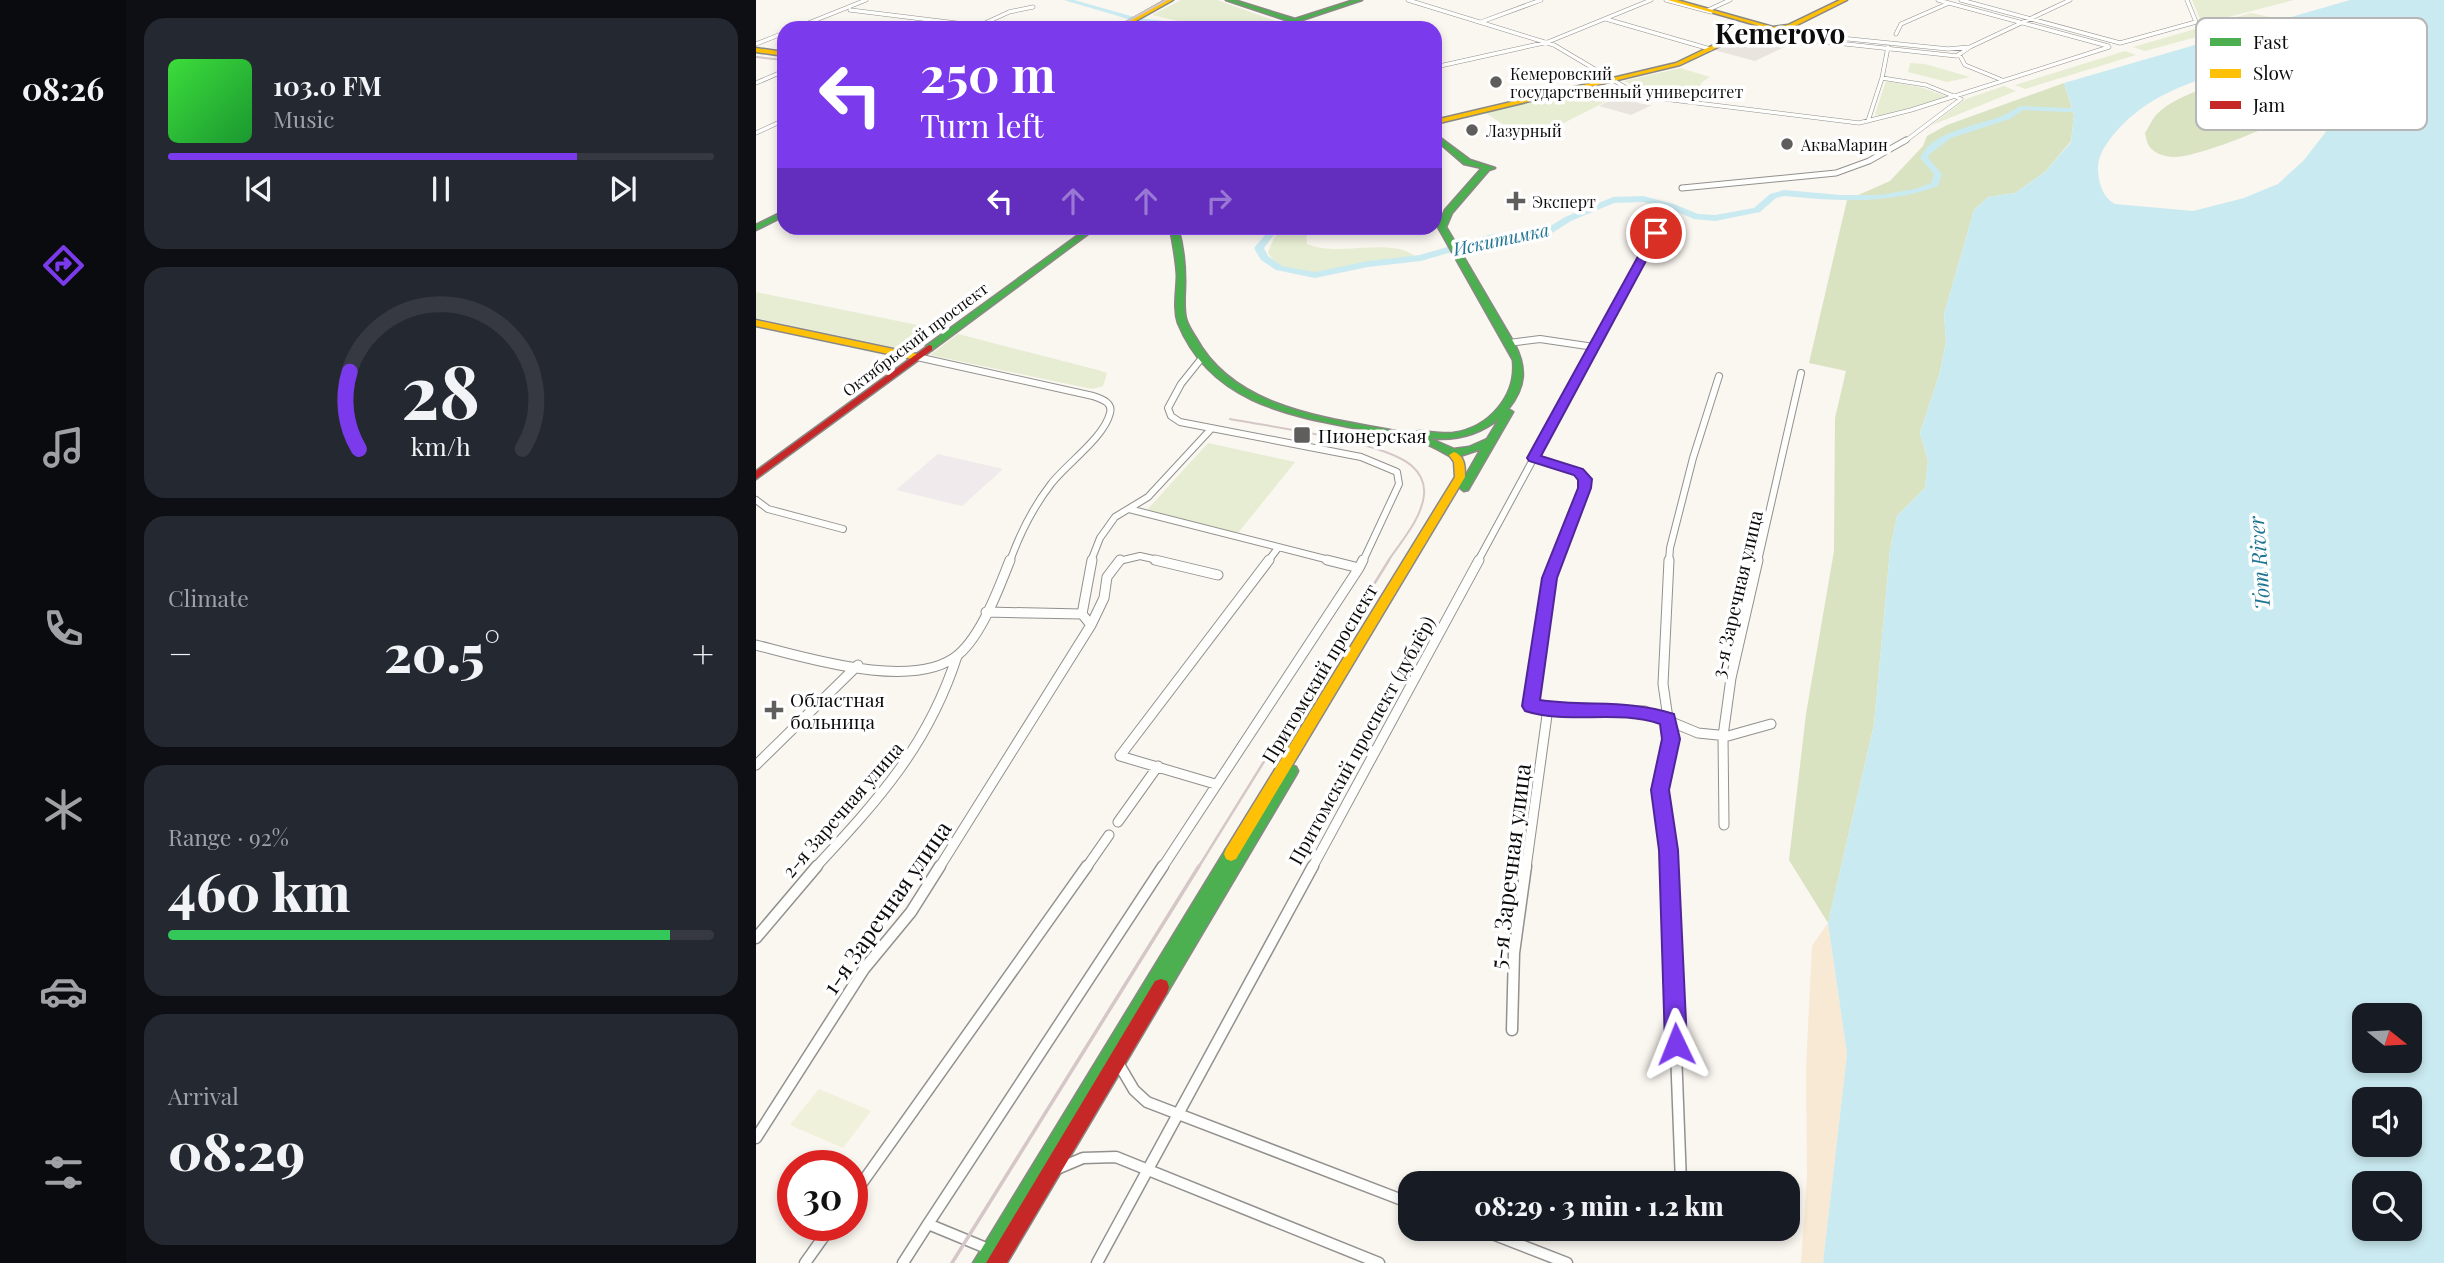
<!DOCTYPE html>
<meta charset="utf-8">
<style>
body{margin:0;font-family:"Playfair Display",serif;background:#242831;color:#f1f3f6;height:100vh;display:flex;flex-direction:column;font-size:26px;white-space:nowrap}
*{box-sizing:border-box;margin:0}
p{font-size:23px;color:#9ea1a6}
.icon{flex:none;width:38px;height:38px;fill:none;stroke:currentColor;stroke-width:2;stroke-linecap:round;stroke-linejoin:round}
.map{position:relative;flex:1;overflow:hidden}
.drawer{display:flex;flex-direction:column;gap:18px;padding:18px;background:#0d0f14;width:630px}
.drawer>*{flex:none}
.guide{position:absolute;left:21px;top:21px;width:665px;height:214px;border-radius:21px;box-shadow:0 4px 10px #0003;background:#7c3aed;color:#fff;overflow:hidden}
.needle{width:46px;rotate:108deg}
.tools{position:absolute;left:1596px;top:1003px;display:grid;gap:14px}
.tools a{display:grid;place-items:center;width:70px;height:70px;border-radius:14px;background:#171b24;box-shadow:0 4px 10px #0003;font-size:35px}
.speed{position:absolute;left:21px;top:1150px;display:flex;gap:14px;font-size:35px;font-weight:700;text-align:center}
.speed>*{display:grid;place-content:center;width:91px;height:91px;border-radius:50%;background:#171b24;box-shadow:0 4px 10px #0003;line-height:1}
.speed .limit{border:10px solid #d22;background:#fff;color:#111}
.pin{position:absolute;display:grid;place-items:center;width:60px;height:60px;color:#fff;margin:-30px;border:4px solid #fff;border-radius:50%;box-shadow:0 2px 7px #0007}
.me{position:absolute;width:77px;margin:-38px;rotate:358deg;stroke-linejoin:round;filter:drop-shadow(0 0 5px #0008)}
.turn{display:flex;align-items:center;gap:24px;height:147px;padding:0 28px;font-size:32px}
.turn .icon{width:91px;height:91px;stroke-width:2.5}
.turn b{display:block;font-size:49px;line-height:60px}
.lanes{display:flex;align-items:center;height:66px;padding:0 28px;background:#0003;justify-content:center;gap:35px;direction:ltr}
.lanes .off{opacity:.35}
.big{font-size:52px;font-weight:800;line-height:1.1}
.drawer .widget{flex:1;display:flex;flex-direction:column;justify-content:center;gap:10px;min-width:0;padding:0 24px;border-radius:21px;background:#242831}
.drawer .dial{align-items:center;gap:0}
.dial svg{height:182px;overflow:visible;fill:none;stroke:#363941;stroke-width:7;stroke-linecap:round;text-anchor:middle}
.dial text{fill:#f1f3f6;stroke:none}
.song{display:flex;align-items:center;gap:21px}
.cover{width:84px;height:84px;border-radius:10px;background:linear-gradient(135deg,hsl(120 70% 55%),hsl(130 70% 35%))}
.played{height:7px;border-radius:4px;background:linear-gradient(90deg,#7c3aed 75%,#363941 75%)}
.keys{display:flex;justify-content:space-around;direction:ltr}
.heat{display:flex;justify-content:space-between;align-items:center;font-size:38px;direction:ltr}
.charge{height:10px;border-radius:5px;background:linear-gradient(90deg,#34c759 92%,#363941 0)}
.trip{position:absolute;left:642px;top:1171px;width:402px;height:70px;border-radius:21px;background:#171b24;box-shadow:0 4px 10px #0003;font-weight:800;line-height:70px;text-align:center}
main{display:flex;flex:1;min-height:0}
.menu{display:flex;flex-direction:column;width:126px;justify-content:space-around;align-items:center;background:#090b0e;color:#9ea1a6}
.menu .icon{width:49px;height:49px}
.menu .on{color:#7c3aed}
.menu b{font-size:32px;color:#f1f3f6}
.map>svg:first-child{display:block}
.industrial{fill:#f0eaed}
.green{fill:#e7edd2}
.forest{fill:#d9e3c1}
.sand{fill:#f7e9d4}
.pitch{fill:#f0f1db}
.plaza{fill:#e9e4dd}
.water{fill:#caeaf1;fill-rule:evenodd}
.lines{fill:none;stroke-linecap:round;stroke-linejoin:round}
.river{fill:#caeaf1;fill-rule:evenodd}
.street-far4-casing{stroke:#93918f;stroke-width:4.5}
.street-far3-casing{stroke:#93918f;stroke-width:7}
.street-far2-casing{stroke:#93918f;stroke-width:8}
.street-far1-casing{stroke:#93918f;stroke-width:11}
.street-casing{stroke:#93918f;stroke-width:13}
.fast-casing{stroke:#8a8885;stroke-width:3}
.slow-casing{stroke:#8a8885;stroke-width:3}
.jam-casing{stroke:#8a8885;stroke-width:3}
.street-far4{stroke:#fefefd;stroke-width:3.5}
.street-far3{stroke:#fefefd;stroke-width:5}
.street-far2{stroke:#fefefd;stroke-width:6}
.street-far1{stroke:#fefefd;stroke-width:9}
.street{stroke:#fefefd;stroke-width:10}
.fast{fill:#4caf50;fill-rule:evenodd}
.slow{fill:#ffc107;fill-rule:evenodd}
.jam{fill:#c62828;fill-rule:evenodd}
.tram{stroke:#d5c6c7;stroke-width:2}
.rail-far2{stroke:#d5c6c7;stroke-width:2}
.rail-far1{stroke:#d5c6c7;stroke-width:2.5}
.rail{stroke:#d5c6c7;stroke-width:3.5}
.route{fill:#7c3aed;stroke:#51269a;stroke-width:2}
.poi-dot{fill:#5f5e5c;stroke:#fff;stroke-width:2.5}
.labels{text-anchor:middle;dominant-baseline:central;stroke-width:7;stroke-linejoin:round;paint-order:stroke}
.far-poi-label{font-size:16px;fill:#0c0c0c;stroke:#fff;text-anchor:start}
.far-street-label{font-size:16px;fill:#0c0c0c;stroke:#fff}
.far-water-label{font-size:18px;font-style:italic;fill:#207593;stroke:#fff}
.poi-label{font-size:19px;fill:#0c0c0c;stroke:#fff;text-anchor:start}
.street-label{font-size:19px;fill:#0c0c0c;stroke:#fff}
.water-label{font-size:21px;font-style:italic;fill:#207593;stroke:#fff}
.near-street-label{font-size:23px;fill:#0c0c0c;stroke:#fff}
.far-town-label{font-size:28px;font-weight:bold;fill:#0c0c0c;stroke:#fff}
.key{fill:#fff;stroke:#b6b6b6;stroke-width:2}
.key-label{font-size:19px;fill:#0c0c0c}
</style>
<main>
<nav class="menu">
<b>08:26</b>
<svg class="icon on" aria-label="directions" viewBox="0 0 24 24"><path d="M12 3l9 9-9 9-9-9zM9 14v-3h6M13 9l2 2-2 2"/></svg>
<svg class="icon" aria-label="music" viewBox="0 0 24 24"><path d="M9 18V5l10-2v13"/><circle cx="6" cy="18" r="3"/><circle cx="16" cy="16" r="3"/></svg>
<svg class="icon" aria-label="phone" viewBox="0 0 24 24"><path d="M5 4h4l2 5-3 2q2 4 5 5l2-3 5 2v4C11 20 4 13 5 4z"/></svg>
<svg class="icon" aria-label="climate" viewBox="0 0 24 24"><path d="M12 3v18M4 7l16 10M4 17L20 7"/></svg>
<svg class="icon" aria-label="car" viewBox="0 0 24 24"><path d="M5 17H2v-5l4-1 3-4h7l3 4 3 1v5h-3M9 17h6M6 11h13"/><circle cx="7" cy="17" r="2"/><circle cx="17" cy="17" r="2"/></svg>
<svg class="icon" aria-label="filters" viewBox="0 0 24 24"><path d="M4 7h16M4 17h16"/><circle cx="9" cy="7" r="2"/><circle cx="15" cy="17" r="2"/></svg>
</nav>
<section class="drawer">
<div class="widget">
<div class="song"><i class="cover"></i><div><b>103.0 FM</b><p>Music</p></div></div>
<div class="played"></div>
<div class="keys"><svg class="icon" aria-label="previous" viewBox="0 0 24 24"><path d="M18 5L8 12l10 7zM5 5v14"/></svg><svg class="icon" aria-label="pause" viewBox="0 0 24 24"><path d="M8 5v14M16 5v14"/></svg><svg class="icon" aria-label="next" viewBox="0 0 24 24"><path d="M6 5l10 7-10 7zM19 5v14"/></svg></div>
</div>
<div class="widget dial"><svg viewBox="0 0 100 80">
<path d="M14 69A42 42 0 1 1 86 69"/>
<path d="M14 69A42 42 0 0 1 10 35" stroke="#7c3aed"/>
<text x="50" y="56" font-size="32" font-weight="700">28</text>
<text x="50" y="72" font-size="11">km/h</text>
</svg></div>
<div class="widget"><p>Climate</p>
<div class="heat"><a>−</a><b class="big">20.5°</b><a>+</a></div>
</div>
<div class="widget"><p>Range · 92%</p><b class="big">460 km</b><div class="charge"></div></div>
<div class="widget"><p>Arrival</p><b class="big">08:29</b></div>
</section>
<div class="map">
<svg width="1688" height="1263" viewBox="0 0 1688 1263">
<rect width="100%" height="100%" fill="#faf6f0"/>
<path class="industrial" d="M182,454L247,469L206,506L140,490Z"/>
<path class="green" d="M425,0H461L522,22L504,28H426L422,21L396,15Z
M1436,0H1538L1446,24Z
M1495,13L1514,17L1389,51L1377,47Z
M1369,51L1380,55L1269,89L1259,85Z
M1154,63L1169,64L1214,77L1191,82L1152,72Z
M924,68L954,77L946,82L936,97L930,99L882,88L868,81Z
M1130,81L1167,88L1192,97L1124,117L1119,114Z
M841,84L869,99L851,101L794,130L777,124L759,132L728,112Z
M1248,86L1260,91L1176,125L1210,99Z
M528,228H550L551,244C584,258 634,236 660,257C644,259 627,260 611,263C580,269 532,290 512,252L518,238Z
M0,292L176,328L146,349L0,318Z
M202,334L342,370L351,373L347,386L336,389L174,355Z
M452,443L539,462L482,533L390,511Z"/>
<path class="forest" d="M1564,62C1570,65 1578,68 1579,76C1581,105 1446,157 1419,157C1413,157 1403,155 1398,151C1391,146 1391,141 1389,133C1393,127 1396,119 1401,114C1427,86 1525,66 1564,62Z
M1308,83L1318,115L1315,141L1289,172L1259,193L1232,197L1218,210L1188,314L1190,342L1184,372L1164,433L1172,461L1169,488L1141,516L1134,550L1118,725L1072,923L1033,860L1050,714L1078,551L1079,418L1090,371L1053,363L1091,200L1134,181L1167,146L1171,136L1191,125Z"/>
<path class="sand" d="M1072,923L1091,1054L1067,1263H1045L1051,1176L1050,1069L1056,946Z"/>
<path class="pitch" d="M63,1089L115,1111L87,1148L34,1125Z"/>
<path class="plaza" d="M1005,30L1041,41L999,61L958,50L995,32Z
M863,96L886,104L896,105L875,115L843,106Z"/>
<path class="water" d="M1594,0H1688V1263H1067L1091,1054L1072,923L1118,725L1134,550L1141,516L1169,488L1172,461L1164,433L1184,372L1190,342L1188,314L1218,210L1232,197L1259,193L1289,172L1315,142L1318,114L1308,83ZM1580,39L1594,68L1592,84L1579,120L1548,160L1522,184L1488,198L1437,211L1359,204C1346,197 1342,181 1342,167C1342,155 1350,144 1358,134C1399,85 1460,75 1519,58C1539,52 1559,43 1580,39ZM1608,1015H1654V1060H1608ZM1608,1099H1654V1144H1608ZM1608,1183H1654V1228H1608Z"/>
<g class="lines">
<path class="river" d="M308,0H318L382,18L416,22L425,28L382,22Z
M1265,106L1334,109L1338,111L1334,113L1267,110L1254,119L1195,138L1174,154L1172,158L1186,174L1182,186C1132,205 1081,201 1028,196L1020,198L1004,212L959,221L938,219L912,208L887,202L858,203L815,221L793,235L737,240L665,261L612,267L559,278L520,270L505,260L498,248L515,228H523L508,248L512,256L526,266L559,272L612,261L664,255L736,234L788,230L809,217L857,197L887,196L918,204L942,214L959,215L998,208L1014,194L1028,190L1085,195H1124L1159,189L1175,183L1178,174L1164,158C1175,131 1221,126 1246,116C1252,114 1258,109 1265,106Z"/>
<defs>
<path id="street-far4" d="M652,0L798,45L884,96L1103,123L1155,110L1353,47
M910,0L955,12
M1182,0L1352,46
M1205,0L1364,43L1440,22L1431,0
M94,10L240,28
M952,10L974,0
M850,19L954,49
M725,22L785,0
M225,25L253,12L277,7
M40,28L110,0
M301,28H315
M1012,28L1044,34L1192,49L1214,47
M1048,34L1044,39L1201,56L1214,47L1314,0
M1140,34L1145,24L1193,3
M0,44L28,33
M1203,54L1209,65L1246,80
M679,67L792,42L895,0
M1126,78L1170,85L1205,99L1148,142
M0,83L28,71
M1112,121L1126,78L1132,47
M0,133L28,120"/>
<path id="street-far3" d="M926,188L1080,173L1113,161L1150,140
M850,325L900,233"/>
<path id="street-far2" d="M753,343L784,339L838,347
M161,357L337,396C345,399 357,402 354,413C348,438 310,464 295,484C278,506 263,536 254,561
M445,359L425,384L412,408L415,416L424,422L605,457L641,472L643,484L607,561
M777,458L822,472L829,479L800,561
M0,500L12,509L87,529
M373,509L577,561
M335,561L344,538L359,517L392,497L455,429
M363,561L384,556L406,561
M512,561L522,548
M722,561L851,323
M913,561L914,548L937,458L963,376
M1002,561L1045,373"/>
<path id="street-far1" d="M399,560L462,575
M801,560L794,578L775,706L808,710L889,711L942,733L972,736L1015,724
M603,568L607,560
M230,612L326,614L335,625
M326,614L336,560
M0,645C51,658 160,692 203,654C226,634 243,588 254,560
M0,765L102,665
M459,784L364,756L513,560
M362,822L402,766
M968,825L967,736L975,678L1002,560
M59,868C122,800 172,746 201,656
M183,868L335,625L348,598L351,577L364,560
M330,868L353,835
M406,868L603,568L571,560
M556,868L723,560
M770,868L792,708
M913,868L904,790L915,739L907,684L913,560"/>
<path id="street" d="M913,866L925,1183
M0,938L61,866
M756,1030L758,953L770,866
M361,1061L378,1090L391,1102L654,1203
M0,1138L108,969L155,912L184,866
M301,1169L327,1158L360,1157L623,1263
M96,1197L331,866
M721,1228L811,1263
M235,1250L172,1224L407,866
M49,1263L76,1225
M147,1263L172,1224
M341,1263L557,866"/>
<path id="fast" d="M470,0H478L539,19L598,0H606L543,21L552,28H545L538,23L523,28H514L533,21Z
M679,134L714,160L739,168L733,170L696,213L690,227L758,343C771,368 770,387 752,409L757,412L712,490L708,491L703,487L725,449L698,458C688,454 680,447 670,444C582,417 464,426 422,323C417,308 421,290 421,275C420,259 417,243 414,228H422C427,245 429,263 429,281C429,294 427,307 430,319C432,326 436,332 440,338C481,414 584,419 660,435V432L664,431C675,432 686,434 697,433C733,428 761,396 757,360L682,227L689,210L726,168L708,164L679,139ZM744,418L731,439L713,447L698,449L673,438C699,441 723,435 744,418Z
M28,211V216L0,230V225Z
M332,228H340L176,350H170V346Z
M535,765L540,767L542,771L540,775L411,993L405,995L400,993L238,1263H217L470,849L475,847L480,849L530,767Z"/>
<path id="slow" d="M410,0H417L367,28H360Z
M912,0H921L1017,27L1032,25L1084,0H1091L1035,28L994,32L924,65L679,124V120L920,63L991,29L1007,27Z
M0,48L28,52V56L0,52Z
M0,320L161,354L166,357L161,360L0,326Z
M698,452C709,456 709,467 709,477L480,859L475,861L470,859L468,854L470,849L699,477L698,462L693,455Z"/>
<path id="jam" d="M173,345L176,346V350L0,479V471Z
M405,979L411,981L413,987L411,993L251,1263H230L399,981Z"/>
</defs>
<use href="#street-far4" class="street-far4-casing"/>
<use href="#street-far3" class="street-far3-casing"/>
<use href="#street-far2" class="street-far2-casing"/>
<use href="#street-far1" class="street-far1-casing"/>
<use href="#street" class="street-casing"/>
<use href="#fast" class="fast-casing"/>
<use href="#slow" class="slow-casing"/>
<use href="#jam" class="jam-casing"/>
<use href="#street-far4" class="street-far4"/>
<use href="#street-far3" class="street-far3"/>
<use href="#street-far2" class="street-far2"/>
<use href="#street-far1" class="street-far1"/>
<use href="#street" class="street"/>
<use href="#fast" class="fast"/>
<use href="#slow" class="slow"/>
<use href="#jam" class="jam"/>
<path class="tram" d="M359,28L410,0
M0,57L28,60"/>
<path class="rail-far2" d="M474,419C515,427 628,441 656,466C665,474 669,484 668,495C666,518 644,543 632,561"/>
<path class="rail-far1" d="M442,868L633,560"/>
<path class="rail" d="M196,1263L443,866"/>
</g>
<path class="route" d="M896,231L905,233L785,456L827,469L836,479L835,488L801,578L784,700C831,707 873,699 918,714L924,739L913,790L922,850L931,1044L927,1052L920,1055L912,1052L909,1044L903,850L895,790L906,739L904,724C861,709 813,725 769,711L766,706L786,578L822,488V480L818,475L773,461L771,458Z"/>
<g class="poi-dot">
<circle cx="740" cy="82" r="7"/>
<circle cx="716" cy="130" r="7"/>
<circle cx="1031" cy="144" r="7"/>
<path d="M756.5 190.5h7v7h7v7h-7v7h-7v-7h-7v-7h7z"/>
<rect x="537" y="426" width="18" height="18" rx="3.5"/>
<path d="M14.5 699.5h7v7h7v7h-7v7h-7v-7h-7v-7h7z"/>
</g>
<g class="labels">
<g class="far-poi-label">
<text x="754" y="73">Кемеровский<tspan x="754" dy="18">государственный университет</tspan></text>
<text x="730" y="130">Лазурный</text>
<text x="1045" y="144">АкваМарин</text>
<text x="776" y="201">Эксперт</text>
</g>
<g class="far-street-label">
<text transform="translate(159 339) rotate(-37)">Октябрьский проспект</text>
</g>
<g class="far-water-label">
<text transform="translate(745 239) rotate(-12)">Искитимка</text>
</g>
<g class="poi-label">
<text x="562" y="435">Пионерская</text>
<text x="34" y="699">Областная<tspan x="34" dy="22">больница</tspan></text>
</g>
<g class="street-label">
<text transform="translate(980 594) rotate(-77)">3-я Заречная улица</text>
<text transform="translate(563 673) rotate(-59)">Притомский проспект</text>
<text transform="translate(605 740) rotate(-61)">Притомский проспект (дублёр)</text>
<text transform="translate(86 809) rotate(-49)">2-я Заречная улица</text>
</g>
<g class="water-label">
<text transform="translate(1502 563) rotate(-94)">Tom River</text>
</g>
<g class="near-street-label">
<text transform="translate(753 866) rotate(-83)">5-я Заречная улица</text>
<text transform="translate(130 907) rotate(-55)">1-я Заречная улица</text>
</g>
<g class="far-town-label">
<text x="1024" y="32">Kemerovo</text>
</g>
</g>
<rect x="1440" y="18" width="231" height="112" rx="10" class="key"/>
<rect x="1454" y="38" width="31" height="8" fill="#4caf50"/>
<rect x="1454" y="69" width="31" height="9" fill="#ffc107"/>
<rect x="1454" y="101" width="31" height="8" fill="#c62828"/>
<g class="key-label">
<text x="1497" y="49">Fast</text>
<text x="1497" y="80">Slow</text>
<text x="1497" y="112">Jam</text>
</g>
</svg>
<div class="tools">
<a><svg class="needle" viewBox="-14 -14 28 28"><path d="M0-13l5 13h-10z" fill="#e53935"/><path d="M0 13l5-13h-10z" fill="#9ea1a6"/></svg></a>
<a><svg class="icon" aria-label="sound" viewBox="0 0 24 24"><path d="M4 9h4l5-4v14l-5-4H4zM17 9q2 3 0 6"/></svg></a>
<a><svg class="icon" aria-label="search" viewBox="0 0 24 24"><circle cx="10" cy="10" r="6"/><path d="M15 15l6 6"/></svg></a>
</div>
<div class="speed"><div class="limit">30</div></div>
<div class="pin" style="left:900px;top:233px;background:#d93025"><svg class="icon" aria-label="arrive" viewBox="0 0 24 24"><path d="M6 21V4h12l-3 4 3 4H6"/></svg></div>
<svg class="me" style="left:920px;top:1044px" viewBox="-20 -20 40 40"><path d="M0-17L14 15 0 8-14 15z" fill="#7c3aed" stroke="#fff" stroke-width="4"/></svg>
<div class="trip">08:29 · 3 min · 1.2 km</div>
<div class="guide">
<div class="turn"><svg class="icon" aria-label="left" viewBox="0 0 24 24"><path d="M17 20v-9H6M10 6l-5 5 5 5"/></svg><div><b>250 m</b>Turn left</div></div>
<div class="lanes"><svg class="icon" aria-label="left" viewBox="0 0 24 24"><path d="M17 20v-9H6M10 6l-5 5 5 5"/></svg><svg class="icon off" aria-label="ahead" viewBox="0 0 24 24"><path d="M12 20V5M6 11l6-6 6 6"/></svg><svg class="icon off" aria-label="ahead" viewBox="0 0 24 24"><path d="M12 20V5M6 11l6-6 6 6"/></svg><svg class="icon off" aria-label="right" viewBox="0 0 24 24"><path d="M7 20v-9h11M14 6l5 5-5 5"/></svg></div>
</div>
</div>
</main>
